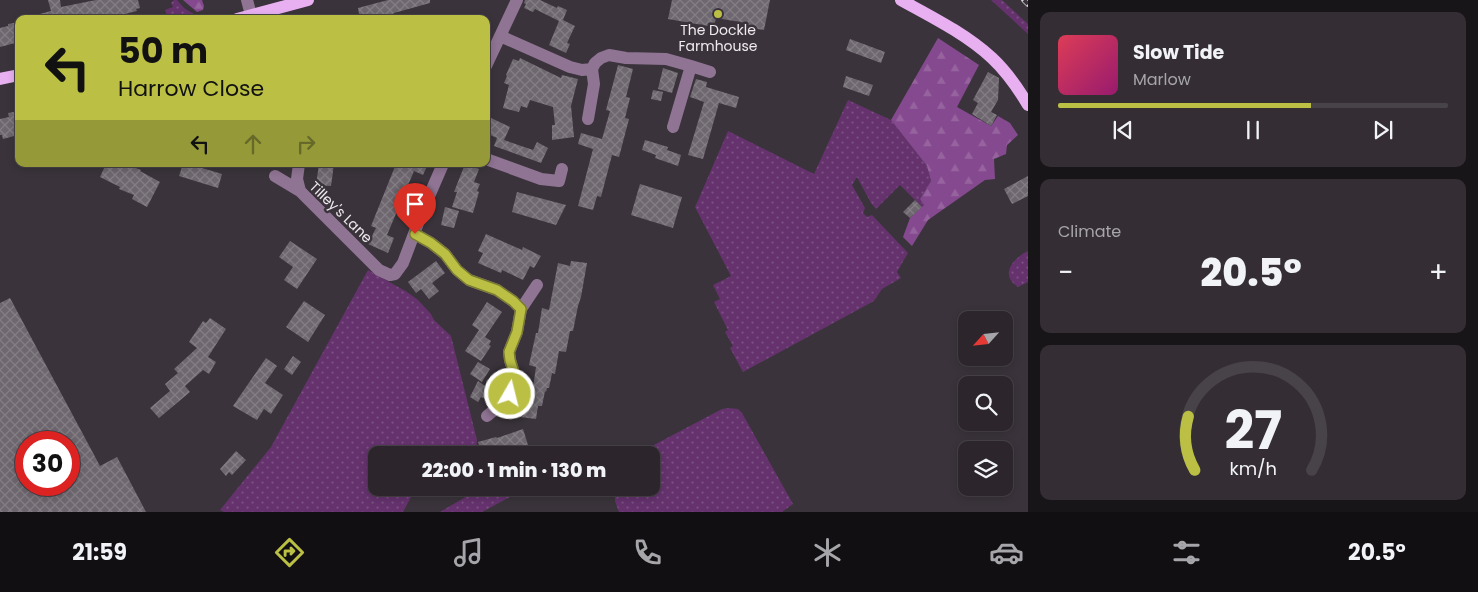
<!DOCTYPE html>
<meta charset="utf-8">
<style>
body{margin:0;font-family:Poppins,sans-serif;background:#342e34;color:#f1f3f6;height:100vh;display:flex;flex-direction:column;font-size:19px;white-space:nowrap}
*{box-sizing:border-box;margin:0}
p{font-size:16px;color:#a6a5a9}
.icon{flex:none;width:28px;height:28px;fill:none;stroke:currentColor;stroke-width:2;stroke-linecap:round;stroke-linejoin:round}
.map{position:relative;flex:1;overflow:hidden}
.sheet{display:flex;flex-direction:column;gap:12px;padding:12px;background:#181518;width:450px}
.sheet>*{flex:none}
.guide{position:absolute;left:15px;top:15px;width:475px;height:152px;border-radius:10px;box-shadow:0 2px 8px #0003,0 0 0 1px #484348;background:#bbc045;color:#111;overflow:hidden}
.needle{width:32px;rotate:243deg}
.buttons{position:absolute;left:958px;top:311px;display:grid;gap:10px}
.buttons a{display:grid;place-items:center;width:55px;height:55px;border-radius:10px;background:#2c262c;box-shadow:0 2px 8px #0003,0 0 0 1px #484348;font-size:25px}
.speed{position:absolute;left:15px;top:431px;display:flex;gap:10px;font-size:25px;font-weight:700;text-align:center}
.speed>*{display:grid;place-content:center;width:65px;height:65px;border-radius:50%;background:#2c262c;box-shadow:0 2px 8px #0003,0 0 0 1px #484348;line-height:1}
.speed .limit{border:8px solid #d22;background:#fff;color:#111}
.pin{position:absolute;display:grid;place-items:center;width:42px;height:42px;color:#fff;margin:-51px -21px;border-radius:50% 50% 50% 0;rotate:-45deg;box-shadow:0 0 5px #0007}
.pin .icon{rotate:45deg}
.me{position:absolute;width:55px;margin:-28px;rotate:8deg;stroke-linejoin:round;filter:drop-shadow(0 0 4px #0008)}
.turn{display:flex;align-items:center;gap:18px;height:105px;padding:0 20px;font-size:22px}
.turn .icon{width:65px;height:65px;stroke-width:2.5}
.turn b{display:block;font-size:35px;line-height:42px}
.lanes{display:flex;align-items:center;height:48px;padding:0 20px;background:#0003;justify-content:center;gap:25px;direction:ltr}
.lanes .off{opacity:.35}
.big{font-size:38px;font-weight:800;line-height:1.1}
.sheet .widget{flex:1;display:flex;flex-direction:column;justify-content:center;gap:8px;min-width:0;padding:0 18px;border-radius:10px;background:#342e34}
.sheet .dial{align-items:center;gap:0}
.dial svg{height:130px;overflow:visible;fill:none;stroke:#484348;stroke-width:7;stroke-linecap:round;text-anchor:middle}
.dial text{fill:#f1f3f6;stroke:none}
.song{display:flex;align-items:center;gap:15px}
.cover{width:60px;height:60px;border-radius:8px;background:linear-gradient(135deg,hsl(350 70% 55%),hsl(320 70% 35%))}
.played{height:5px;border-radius:2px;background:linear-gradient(90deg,#bbc045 65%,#484348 65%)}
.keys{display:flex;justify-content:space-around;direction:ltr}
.heat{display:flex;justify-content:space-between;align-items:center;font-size:28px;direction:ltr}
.trip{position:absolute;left:368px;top:446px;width:292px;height:50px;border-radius:10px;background:#2c262c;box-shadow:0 2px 8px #0003,0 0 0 1px #484348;font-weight:800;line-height:50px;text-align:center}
.tabs{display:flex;height:80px;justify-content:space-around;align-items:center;background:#120f12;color:#a6a5a9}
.tabs .icon{width:35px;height:35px}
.tabs .current{color:#bbc045}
.tabs b{font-size:22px;color:#f1f3f6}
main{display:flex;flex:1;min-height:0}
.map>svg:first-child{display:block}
.grass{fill:url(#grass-dots)}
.forest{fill:url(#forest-firs)}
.building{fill:url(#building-cross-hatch);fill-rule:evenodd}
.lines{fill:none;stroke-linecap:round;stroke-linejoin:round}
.minor{stroke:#8f7493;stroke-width:12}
.major{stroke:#e8b0f1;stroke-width:12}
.rail-casing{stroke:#d9d4d9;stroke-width:5.5}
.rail{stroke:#3a333b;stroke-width:4;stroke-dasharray:11;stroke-linecap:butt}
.route-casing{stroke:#7a7d2d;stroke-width:12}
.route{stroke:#bbc045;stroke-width:9}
.poi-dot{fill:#bbc045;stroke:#3a333b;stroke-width:2}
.labels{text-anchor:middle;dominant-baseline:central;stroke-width:5;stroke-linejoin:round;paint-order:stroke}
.poi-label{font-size:14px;fill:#eeeaee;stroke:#3a333b}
.street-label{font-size:14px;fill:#eeeaee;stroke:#3a333b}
</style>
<main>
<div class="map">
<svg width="1028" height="512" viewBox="0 0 1028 512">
<defs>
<pattern id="grass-dots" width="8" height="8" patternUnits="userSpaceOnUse" patternTransform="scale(1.25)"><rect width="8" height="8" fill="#65326e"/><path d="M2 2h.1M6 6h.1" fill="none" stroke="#7b5083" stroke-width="1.8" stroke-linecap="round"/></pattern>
<pattern id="forest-firs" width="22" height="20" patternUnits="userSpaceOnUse" patternTransform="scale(1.25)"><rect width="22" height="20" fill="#85498f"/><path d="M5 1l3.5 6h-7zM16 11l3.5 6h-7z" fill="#97639f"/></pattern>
<pattern id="building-cross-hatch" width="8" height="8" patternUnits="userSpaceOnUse" patternTransform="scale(1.25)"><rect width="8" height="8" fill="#6e676f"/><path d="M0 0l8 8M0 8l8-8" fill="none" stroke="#837d84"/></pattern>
</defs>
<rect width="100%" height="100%" fill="#3a333b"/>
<path class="grass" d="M174,0H177L184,8L195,15L181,19H168L165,10L173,7L171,3Z
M991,0H1002L1028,24V34Z
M848,100L891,120L927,166L931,181L920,199L924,205L922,207L900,185L876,209L871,203L857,177L852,185L865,208L863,213L867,217L872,215L908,253L897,272L901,278L882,289L874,301L743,372L730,348L733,346L725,332L728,330L714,302L720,299L713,285L731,276L695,207L699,198L728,131L814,174Z
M1028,251V282L1018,287C999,275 1013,258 1028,251Z
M368,270L407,292L418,300L431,314L434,320L451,336L477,440L475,455H448L437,448L433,455H376V488H416L403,512H224L220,510L271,447Z
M729,408L738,409L742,413L793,504L782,512H619L615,501V488H651V455H635L722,409Z
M481,488H527L482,512H440Z"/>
<path class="forest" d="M183,0H202L204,6L203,10L197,12Z
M938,38L979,65L957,107L991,126L998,116L1010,123L1018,135L1007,145L1006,154L994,159L995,179L985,180L928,220L912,246L903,237L910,218L924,205L920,199L931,181L927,166L891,120Z"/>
<path class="building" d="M48,0H60L61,7L96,0H138L140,8L136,9L137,11L105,19H32V16L51,11Z
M388,0H430V3L394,13L392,15L393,19H360L358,8Z
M525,0H540L557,8L558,6L567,10L563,20L575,26L567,43L570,44L566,53L549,45L559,21L535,9L533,12L524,8L526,4L524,3Z
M672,0H770L764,30L745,27L746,23L716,18L714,27L668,19Z
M19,22V42L0,47V28L8,26V24Z
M850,39L885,52L881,63L846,50Z
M520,58L561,78L562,75L578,79L571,106L574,137L552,140V125H555L553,107L530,100L527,108L521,106L519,112L503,108L509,85L504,83L507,76L506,75L513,59L519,61Z
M618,65L633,69L626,97L630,98L625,118L629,119L619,157L612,155L601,197L597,196L593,210L578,206L593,149L578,144L581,133L602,139L610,111L606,110Z
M663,68L678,73L672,93L658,89Z
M988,72L999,78L998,100L991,112L997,115L991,126L972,114L978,103L973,100Z
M846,76L873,85L869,96L843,87Z
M696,79L707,82L706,87L739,97L736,108L719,103L703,159L688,155L704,102L690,97Z
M653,90L663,92L661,101L651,99Z
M19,111V141L15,142L14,136L3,139L2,135H0V119L9,117L8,113Z
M491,118L510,127L504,140L533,150L537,142L548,148L541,163L494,146L497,138L486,133V122L489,123Z
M645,140L668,147L667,150L681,155L678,166L655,158L656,155L642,150Z
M106,164H125L141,170L140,171L160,182L147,207L132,199L134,195L119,189L120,187L100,177Z
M183,164H189L222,174L218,188L179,176Z
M319,164H334L331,186L316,185Z
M396,164H428L423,175L414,171L387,235L394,238L388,253L368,244L376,228L371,226Z
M465,164L479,169L474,182L480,184L477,191L479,192L473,213L452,207L457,192H454Z
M1028,176V196L1012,204L1004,189Z
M640,184L682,197L673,228L631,215Z
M517,192L566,205L556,225L512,212Z
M915,200L922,207L910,218L903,212Z
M445,207L459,211L454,228L441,225Z
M486,234L522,250L523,247L541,256L534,268L530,266L523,280L502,270L501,273L478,263L483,253L478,251Z
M290,241L317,259L297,289L284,280L293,267L279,257Z
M436,261L445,273L432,283L439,291L429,299L421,289L416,293L408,282Z
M571,261L587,263L581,297L578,306L573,331H570L566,352L559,351L555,374L552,373L549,388H547L546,392L545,391L542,406H538L536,419L520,417L522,406L526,407L528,393L532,394L536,367L529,365L536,333H538L542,308L549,310L558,263L570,266Z
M10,298L100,466L117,457L146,512H0V303ZM26,442H69V485H26Z
M304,301L325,315L308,342L286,327Z
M487,302L502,312L485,337L491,341L489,345L491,346L481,361L465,351L479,330L472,325Z
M210,318L226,329L208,357L216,362L209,374L203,370L185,386L190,392L159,418L150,408L170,391L165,384L178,373L174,369L197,348L189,342L203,321L206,323Z
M293,356L301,362L292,375L284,369Z
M266,358L277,366L265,383L283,395L271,414L264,409L257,420L233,406Z
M478,362L490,369L482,382L470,374Z
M478,381L491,390L485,399L481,397L478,402L470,397Z
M523,429L528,445L504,453V451L491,455H482L478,442L496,437L497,438Z
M236,451L246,460L232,475L229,472L226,476L220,469Z"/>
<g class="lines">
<path class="minor" d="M247,0L251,15
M500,36L570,67L582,70L592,69
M486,66L517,0
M691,66L710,72
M588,119L594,84L592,69L595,63L601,58L609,55L626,58L666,59L691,66L673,127
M486,159L541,179L559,181L562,169
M299,164L297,179L300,191
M275,176L300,191L379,270L390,275L395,274L403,263L423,210L443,164
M415,234L431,243L445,254L457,270L469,280L497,290L513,301L521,309
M487,416L506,400L513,387L514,373L510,360L509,352L517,332L521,309L537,285"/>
<path class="major" d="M901,0C932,17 966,34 992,58C1007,72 1018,88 1028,105
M237,19L308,0
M0,79L19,75"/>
<defs>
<path id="rail" d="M1024,0L1028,4"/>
</defs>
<use href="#rail" class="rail-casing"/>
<use href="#rail" class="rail"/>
</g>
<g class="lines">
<defs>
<path id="route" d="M415,234L431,243L445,254L457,270L469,280L497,290L513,301L521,309L517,332L509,352L510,360L514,373L512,387L510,394"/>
</defs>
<use href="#route" class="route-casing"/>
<use href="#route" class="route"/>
</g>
<circle class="poi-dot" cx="718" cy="14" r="5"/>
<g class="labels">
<g class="poi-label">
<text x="718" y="30">The Dockle<tspan x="718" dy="16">Farmhouse</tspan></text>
</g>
<g class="street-label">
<text transform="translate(341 212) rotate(44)">Tilley's Lane</text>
</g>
</g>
</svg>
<div class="buttons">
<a><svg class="needle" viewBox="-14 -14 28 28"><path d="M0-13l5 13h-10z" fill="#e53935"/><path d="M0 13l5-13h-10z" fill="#a6a5a9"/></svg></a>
<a><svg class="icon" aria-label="search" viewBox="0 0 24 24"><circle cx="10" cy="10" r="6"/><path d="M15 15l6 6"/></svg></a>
<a><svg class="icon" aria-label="layers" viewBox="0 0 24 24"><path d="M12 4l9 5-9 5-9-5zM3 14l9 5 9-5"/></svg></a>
</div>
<div class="speed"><div class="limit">30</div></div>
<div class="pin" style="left:415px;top:234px;background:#d93025"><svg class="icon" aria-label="arrive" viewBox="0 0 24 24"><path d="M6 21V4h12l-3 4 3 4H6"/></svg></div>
<svg class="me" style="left:510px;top:394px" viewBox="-20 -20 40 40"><circle r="17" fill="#bbc045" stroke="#fff" stroke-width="3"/><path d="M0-11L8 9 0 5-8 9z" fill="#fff"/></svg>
<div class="trip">22:00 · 1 min · 130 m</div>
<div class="guide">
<div class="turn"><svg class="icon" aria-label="left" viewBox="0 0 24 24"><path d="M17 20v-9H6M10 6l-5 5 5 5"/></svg><div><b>50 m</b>Harrow Close</div></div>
<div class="lanes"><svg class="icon" aria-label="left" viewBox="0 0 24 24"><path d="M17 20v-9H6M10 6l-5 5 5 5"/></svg><svg class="icon off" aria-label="ahead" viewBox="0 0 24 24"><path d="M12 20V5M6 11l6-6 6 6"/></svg><svg class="icon off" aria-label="right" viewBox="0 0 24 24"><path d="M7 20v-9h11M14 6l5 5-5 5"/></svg></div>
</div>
</div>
<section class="sheet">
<div class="widget">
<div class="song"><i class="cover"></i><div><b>Slow Tide</b><p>Marlow</p></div></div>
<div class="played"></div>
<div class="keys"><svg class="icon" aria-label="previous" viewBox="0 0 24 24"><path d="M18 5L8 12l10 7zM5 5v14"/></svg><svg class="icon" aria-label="pause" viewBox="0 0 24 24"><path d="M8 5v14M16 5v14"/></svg><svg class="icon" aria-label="next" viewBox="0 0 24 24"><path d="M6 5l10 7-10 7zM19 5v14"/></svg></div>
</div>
<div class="widget"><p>Climate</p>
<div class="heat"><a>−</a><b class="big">20.5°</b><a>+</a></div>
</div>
<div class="widget dial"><svg viewBox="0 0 100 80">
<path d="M14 69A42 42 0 1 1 86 69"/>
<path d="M14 69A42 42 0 0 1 10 36" stroke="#bbc045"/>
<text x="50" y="56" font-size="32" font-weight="700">27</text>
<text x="50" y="72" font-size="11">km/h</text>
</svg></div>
</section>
</main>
<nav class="tabs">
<b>21:59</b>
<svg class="icon current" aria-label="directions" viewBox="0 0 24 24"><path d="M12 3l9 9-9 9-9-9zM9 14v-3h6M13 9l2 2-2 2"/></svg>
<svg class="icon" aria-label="music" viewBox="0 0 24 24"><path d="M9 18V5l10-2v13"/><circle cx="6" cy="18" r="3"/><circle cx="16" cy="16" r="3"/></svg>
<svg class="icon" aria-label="phone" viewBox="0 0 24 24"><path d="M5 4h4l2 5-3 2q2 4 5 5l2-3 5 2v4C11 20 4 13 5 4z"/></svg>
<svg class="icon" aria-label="climate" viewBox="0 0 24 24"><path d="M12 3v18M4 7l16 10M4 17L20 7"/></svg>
<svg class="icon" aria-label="car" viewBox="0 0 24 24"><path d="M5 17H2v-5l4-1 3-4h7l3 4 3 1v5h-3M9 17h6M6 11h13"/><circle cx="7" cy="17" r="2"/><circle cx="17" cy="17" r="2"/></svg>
<svg class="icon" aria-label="filters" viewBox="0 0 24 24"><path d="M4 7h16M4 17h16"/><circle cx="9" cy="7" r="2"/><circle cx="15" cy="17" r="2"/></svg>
<b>20.5°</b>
</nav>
